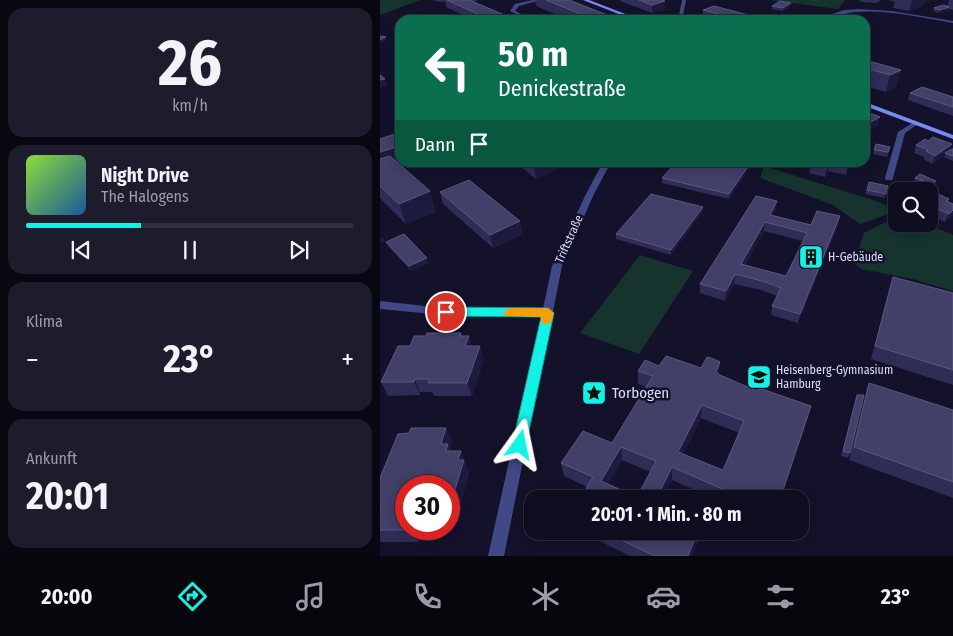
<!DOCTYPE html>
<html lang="de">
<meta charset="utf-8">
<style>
body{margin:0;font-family:"Fira Sans Condensed",sans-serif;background:#1c1c2d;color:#f1f3f6;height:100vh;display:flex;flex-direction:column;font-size:19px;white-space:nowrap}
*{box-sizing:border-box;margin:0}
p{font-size:16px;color:#9b9ca5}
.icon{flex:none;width:28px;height:28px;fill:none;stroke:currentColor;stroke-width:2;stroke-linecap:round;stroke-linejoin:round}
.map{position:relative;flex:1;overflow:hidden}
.sheet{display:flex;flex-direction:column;gap:8px;padding:8px;background:#080812;width:380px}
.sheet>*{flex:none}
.guide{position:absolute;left:15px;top:15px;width:475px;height:152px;border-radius:15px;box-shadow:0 2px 12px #0003,0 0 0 1px #2e2e3e;background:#0b6e4f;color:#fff;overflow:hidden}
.controls{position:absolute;left:508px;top:182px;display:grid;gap:10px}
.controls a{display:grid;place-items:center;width:50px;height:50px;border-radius:10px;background:#0e0e20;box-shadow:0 2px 12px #0003,0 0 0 1px #2e2e3e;font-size:25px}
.speed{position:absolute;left:15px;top:475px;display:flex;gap:10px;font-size:25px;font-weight:700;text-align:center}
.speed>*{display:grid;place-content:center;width:65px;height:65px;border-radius:50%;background:#0e0e20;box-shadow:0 2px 12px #0003,0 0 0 1px #2e2e3e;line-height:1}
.speed .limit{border:8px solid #d22;background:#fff;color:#111}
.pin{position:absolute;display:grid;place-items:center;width:42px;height:42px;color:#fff;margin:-21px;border:2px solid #fff;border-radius:50%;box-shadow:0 1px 5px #0007}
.me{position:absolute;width:55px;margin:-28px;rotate:12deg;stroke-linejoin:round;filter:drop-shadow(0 0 4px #0008)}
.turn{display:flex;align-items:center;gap:18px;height:105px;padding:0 20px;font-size:22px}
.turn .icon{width:65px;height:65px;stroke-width:2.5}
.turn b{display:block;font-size:35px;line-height:42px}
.then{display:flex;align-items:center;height:48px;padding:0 20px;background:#0003;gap:10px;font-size:19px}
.big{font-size:38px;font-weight:700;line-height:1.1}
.sheet .tile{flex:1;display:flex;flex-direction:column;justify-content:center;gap:8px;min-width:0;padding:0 18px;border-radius:15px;background:#1c1c2d}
.sheet .dial{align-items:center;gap:0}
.dial b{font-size:65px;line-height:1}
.song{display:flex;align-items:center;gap:15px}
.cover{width:60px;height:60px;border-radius:8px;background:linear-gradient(135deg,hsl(90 70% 55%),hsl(210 70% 35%))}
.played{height:5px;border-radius:2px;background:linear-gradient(90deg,#14f2e6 35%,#2e2e3e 35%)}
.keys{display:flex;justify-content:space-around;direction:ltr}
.heat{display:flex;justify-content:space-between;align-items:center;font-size:28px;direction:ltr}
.trip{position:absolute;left:144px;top:490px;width:285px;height:50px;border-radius:15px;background:#0e0e20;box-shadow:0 2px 12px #0003,0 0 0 1px #2e2e3e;font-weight:700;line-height:50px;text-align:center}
.menu{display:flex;height:80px;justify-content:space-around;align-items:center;background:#06060d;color:#9b9ca5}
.menu .icon{width:35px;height:35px}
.menu .selected{color:#14f2e6}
.menu b{font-size:22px;color:#f1f3f6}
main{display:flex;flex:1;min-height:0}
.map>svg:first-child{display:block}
.green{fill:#16332e}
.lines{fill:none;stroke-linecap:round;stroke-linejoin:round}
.minor{fill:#404886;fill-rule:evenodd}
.secondary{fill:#7989f7;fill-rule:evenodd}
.wall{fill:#2f2c56;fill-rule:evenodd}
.shaded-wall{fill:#1c1a3d}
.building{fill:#423f68;stroke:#5a587f;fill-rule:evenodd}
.route{fill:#14f2e6;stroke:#0d9d96}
.slow{fill:#f59e0b}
.labels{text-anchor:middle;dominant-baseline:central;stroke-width:5;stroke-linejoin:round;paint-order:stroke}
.street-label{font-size:12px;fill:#dddefd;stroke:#13122a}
.poi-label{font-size:12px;fill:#dddefd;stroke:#13122a;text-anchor:start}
.near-poi-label{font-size:15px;fill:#dddefd;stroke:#13122a;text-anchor:start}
</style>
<main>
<section class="sheet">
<div class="tile dial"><b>26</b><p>km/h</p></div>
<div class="tile">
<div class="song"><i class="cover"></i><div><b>Night Drive</b><p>The Halogens</p></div></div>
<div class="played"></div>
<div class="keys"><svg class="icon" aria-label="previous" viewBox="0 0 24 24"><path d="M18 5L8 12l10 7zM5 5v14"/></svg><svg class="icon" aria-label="pause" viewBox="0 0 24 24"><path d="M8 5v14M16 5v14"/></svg><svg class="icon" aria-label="next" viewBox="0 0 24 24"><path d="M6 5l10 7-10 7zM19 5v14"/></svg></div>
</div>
<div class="tile"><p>Klima</p>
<div class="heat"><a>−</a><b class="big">23°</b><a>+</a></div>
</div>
<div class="tile"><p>Ankunft</p><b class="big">20:01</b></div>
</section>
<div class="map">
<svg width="573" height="556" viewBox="0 0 573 556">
<rect width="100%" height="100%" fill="#13122a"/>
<path class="green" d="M0,0H41L0,15Z
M389,0H465L458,9Z
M384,166L499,202L516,210V216L509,214L480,224L453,205L380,178Z
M516,217V224H547L573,235V291L532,279L481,269L474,263L484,233Z
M260,255L313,271L259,354L200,333Z"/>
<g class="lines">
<path class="minor" d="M153,0H161L139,6L135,11L154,20H148L130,11L135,4Z
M302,0H306L302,20H298Z
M478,9L512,11L573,21V23C538,17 490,5 456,16L454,20H450L452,14L464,10Z
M534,122L539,123L525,133L513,178L512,180H506L505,178L518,132Z
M223,162H231L214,194L182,266L124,556H108L161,317L63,315L0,309V301L63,308L163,309L172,266L206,194Z"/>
<path class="secondary" d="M203,0H209L261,20H254Z
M485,102L573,135V139L485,106Z"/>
</g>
<path class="wall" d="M54,0H99L93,2L132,20H93L66,7L65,1L62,2L55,1Z
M155,0H189L240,20H189L156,6Z
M240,0H280L285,10L272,13L240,1Z
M479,0H501L497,3L482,2Z
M508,0H549L544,3L541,7L529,11L513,8L515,2Z
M569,0H573V10L569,9L568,10L559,13L553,11L554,8L567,6Z
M411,3L410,6L403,11L392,9V6Z
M323,10L380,18V20H339L323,16Z
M485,60L521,70L516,87L506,92L485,86Z
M20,75V97L16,83H17L15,76Z
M530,93L573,97V116L528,100Z
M485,111L498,125L487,131L485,130Z
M0,139L20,162H33L22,167L56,212L26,224L0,198Z
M548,141L572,144L569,150L573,149V161L564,157L565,155L552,164L544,159V157L534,153L536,145Z
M496,144L510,147L507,157L493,154Z
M135,162H179L180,168L156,179Z
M432,162H469L466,175L448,171L445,177L429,173Z
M371,166L349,199L282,183V178Z
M535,178L556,181L555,185L553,187L558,189L556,194L569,199L568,202L573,204L565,222L549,215V191L540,184L534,182Z
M489,182L508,186L505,198L485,194Z
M60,192L143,234L113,248L63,204Z
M396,210L393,215L431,225H458L418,323L391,315L392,306L397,296L381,290L354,284L345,301L320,293V284ZM384,231L423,241L406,276L365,265Z
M323,211L291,255L236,239V234Z
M6,242L49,263L31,271L8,246Z
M513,277L573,293V385L491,359L509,290Z
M81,333L82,336L92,346H100L104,359L92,396H54L52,392H40V395L8,396L1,382L30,346L46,336Z
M340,362L339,374L427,420L401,499H335L292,480L282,499H200L207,487L184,476L181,463L232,443L266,387L258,384V371L279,366L321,368ZM321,418L359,433L343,470L303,454ZM242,460L271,472L257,497L228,484Z
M489,383L573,410V498L469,460L485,396Z
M477,395L470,453L468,458L461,456Z
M72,441L70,448L71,451H81L89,473L80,506L74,505L71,516H69V486H26V529H43L39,542H1L0,540V478Z
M199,531H321L320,537L312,556H250Z"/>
<path class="shaded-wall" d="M532,0H549L544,3L541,7L529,11Z
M285,1V10L272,13V5Z
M411,3L410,6L403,11V8Z
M569,7L568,10L559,13L560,10Z
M6,37L7,40L0,44V40Z
M521,70L516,87L506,92L510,75Z
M5,79L7,86L0,88V80Z
M500,117L498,125L487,131L489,123Z
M572,144L569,152L565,153V155L552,164L555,156Z
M20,146V162H33L2,174L0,169V152Z
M164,162H179L180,168L156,179L154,167Z
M371,162V166L349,199V194Z
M449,163L448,171L445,177L447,168Z
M556,181L555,185L551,189L552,184Z
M50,191L56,212L26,224L19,204Z
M397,201L396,210L388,223L390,215Z
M323,207V211L291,255V250Z
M573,210V216L565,222L569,214Z
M460,216L458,225L418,323L420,314Z
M140,221L143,234L113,248L110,235Z
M385,222L384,231L360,273L361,264Z
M3,237L5,241L0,243V238Z
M47,258L49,263L31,271L29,266Z
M355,274L354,284L345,301L346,291Z
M81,333L85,345L89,336L93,349L89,359L80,336Z
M100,346L104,359L92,396L87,383Z
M340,362L339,375L336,372Z
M35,379L40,392V395L34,382Z
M322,405L321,418L298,465V452Z
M431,406L427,420L401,499H400Z
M66,428L72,441L70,448L74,457L72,464L61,444Z
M241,447L242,460L223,494L221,481Z
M81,451L89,473L80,506L74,493L78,460Z
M292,467V480L282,499H276Z
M69,495L74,505L71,516L69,513Z
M32,529H43L39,542L32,530Z
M318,531H321L320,537L312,556H308Z"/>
<path class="building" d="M67,0H89L132,18L125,20H111Z
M166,0H189L240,20H215Z
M259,0H280L285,1L272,5Z
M400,1L411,3L403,8L392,6Z
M563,5L569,7L560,10L554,8Z
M334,6L380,18L375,20H362L323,10Z
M47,18L52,20H37Z
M0,36L6,37L0,40Z
M485,60L521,70L510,75L485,68Z
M0,75L5,79L0,80Z
M20,75V79L15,76Z
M20,82V86L16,83Z
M542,87L573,97V107L530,93Z
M485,111L500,117L489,123L485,121Z
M20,132V146L0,152V139Z
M553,137L572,144L555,156L546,151L548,150L536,145L545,139L548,141Z
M496,144L510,147L508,152L494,150Z
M572,149H573V156L565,153Z
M10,156L50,191L19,204L0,186V159Z
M148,162H164L154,167Z
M296,162H371L349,194L282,178Z
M432,162H469L467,166L449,163L447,168L431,165Z
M540,174L556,181L552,184L535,178Z
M89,180L140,221L110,235L60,192Z
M489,182L508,186L506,194L487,190Z
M542,183L558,189L554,192L569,199L566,201L573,204V210L569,214L549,205V191H531Z
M271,194L323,207L291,250L236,234Z
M376,196L397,201L390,215L431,225L437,211L460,216L420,314L392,306L401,288L382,281L355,274L346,291L320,284ZM385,222L427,233L406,276L361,264Z
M24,234L47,258L29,266L6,242Z
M513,277L573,293V370L495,346Z
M47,333H81L80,336H89L85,346H100L87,383H48L50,379H35L34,382H1L18,346H30L34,336H46Z
M286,356L321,368L327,357L334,359L340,362L336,372L340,375L377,391L379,388L431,406L400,499H366L292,467L276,499H200L213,477L181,463L203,431L232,443L273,376L258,371L265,360L279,366ZM322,405L364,421L343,470L298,452ZM241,447L276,461L257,497L221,481Z
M489,383L573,410V482L474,447Z
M477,395H484L470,453L463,451Z
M31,428H66L61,444H68L66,451H81L78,460H84L74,493H69V486H26V529H32V530H0V512L1,509H0V478L18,434L29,433Z
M222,531H318L308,556H275Z"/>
<path class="route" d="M66,307L168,308L174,313L145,450L140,452L134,450L132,445L161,317L66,316L60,312Z"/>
<path class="slow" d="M129,308H168L174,313L170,324H162L161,317L125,316L123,313Z"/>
<defs>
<symbol id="building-square" viewBox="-11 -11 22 22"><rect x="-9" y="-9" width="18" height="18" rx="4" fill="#14f2e6" stroke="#13122a"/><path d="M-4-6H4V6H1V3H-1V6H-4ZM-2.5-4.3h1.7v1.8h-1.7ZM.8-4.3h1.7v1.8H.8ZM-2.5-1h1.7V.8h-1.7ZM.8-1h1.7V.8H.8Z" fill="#111"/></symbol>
<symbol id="school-square" viewBox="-11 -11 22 22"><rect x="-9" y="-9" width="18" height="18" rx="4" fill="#14f2e6" stroke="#13122a"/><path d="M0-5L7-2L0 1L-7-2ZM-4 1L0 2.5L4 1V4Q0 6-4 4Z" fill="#111"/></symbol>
<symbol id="sight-square" viewBox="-11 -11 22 22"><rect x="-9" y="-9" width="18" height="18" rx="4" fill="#14f2e6" stroke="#13122a"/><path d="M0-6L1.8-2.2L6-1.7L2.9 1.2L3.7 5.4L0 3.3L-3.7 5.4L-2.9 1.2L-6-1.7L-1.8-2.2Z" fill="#111"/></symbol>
</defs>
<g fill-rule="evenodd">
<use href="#building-square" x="417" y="243" width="28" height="28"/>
<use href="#school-square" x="365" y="363" width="28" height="28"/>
<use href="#sight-square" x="200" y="379" width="28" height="28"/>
</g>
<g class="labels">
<g class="street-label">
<text transform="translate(189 239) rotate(-66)">Triftstraße</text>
</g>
<g class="poi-label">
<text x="448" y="257">H-Gebäude</text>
<text x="396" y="370">Heisenberg-Gymnasium<tspan x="396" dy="14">Hamburg</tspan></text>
</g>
<g class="near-poi-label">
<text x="232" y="393">Torbogen</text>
</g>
</g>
</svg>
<div class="controls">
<a><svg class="icon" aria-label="search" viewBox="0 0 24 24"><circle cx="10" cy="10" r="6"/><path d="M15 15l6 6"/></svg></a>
</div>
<div class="speed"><div class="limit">30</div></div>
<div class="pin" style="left:66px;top:312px;background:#d93025"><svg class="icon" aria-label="arrive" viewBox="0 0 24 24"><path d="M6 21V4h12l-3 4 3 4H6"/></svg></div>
<svg class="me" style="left:140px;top:445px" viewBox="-20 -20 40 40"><path d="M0-17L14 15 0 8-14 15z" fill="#14f2e6" stroke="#fff" stroke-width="4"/></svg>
<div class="trip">20:01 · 1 Min. · 80 m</div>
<div class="guide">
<div class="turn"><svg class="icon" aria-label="left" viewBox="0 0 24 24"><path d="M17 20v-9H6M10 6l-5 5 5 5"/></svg><div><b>50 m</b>Denickestraße</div></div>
<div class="then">Dann<svg class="icon" aria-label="arrive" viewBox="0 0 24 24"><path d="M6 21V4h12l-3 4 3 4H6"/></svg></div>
</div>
</div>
</main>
<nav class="menu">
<b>20:00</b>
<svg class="icon selected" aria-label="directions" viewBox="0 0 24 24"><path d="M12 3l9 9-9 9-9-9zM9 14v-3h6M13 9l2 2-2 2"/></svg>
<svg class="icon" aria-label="music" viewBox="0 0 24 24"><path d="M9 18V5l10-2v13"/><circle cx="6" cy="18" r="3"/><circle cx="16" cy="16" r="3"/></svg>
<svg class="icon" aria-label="phone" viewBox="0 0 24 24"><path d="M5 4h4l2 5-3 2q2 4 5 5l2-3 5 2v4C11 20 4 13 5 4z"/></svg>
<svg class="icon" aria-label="climate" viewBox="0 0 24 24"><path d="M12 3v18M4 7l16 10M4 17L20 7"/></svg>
<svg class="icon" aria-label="car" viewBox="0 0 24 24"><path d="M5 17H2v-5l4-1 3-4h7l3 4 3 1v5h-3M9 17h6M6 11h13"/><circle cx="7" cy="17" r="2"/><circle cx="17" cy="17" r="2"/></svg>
<svg class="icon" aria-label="filters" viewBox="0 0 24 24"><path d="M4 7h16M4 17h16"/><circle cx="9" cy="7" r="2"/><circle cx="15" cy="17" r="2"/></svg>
<b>23°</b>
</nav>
